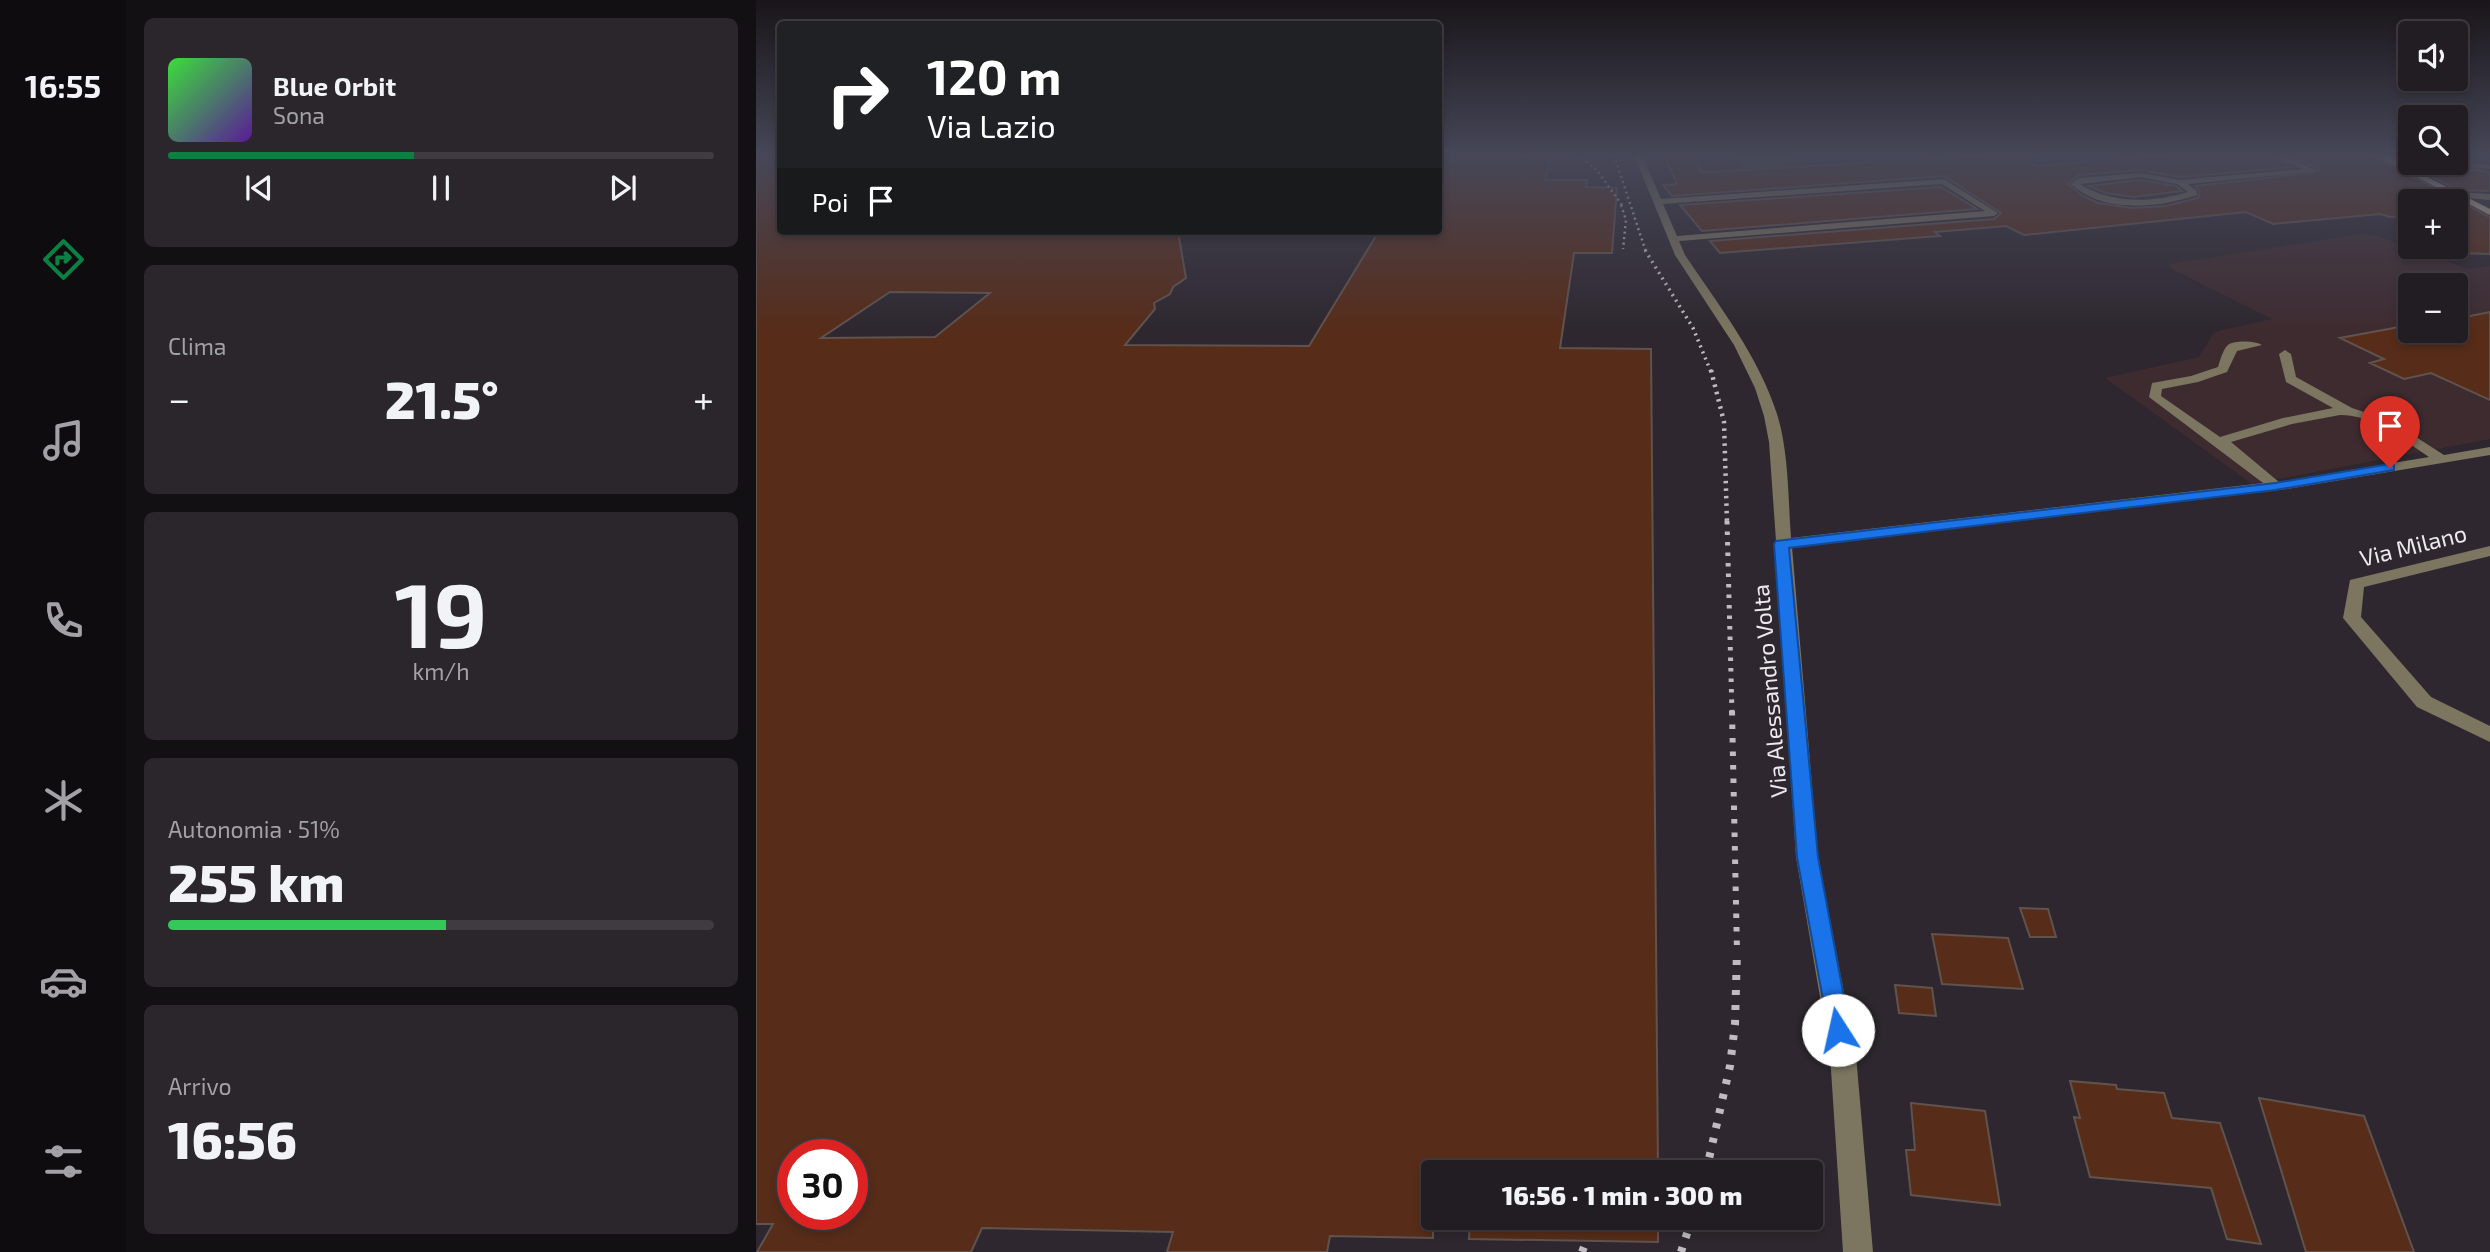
<!DOCTYPE html>
<html lang="it">
<meta charset="utf-8">
<style>
body{margin:0;font-family:"Exo 2",sans-serif;background:#2a262b;color:#f1f3f6;height:100vh;display:flex;flex-direction:column;font-size:26px;white-space:nowrap}
*{box-sizing:border-box;margin:0}
p{font-size:23px;color:#a2a2a6}
.icon{flex:none;width:38px;height:38px;fill:none;stroke:currentColor;stroke-width:2;stroke-linecap:round;stroke-linejoin:round}
.map{position:relative;flex:1;overflow:hidden}
.panel{display:flex;flex-direction:column;gap:18px;padding:18px;background:#131013;width:630px}
.panel>*{flex:none}
.hud{position:absolute;left:21px;top:21px;width:665px;height:214px;border-radius:7px;box-shadow:0 4px 10px #0003,0 0 0 2px #3f3b41;background:#202124;color:#fff;overflow:hidden}
.buttons{position:absolute;left:1642px;top:21px;display:grid;gap:14px}
.buttons a{display:grid;place-items:center;width:70px;height:70px;border-radius:7px;background:#221d23;box-shadow:0 4px 10px #0003,0 0 0 2px #3f3b41;font-size:35px}
.speed{position:absolute;left:21px;top:1139px;display:flex;gap:14px;font-size:35px;font-weight:700;text-align:center}
.speed>*{display:grid;place-content:center;width:91px;height:91px;border-radius:50%;background:#221d23;box-shadow:0 4px 10px #0003,0 0 0 2px #3f3b41;line-height:1}
.speed .limit{border:10px solid #d22;background:#fff;color:#111}
.pin{position:absolute;display:grid;place-items:center;width:60px;height:60px;color:#fff;margin:-72px -30px;border-radius:50% 50% 50% 0;rotate:-45deg;box-shadow:0 0 7px #0007}
.pin .icon{rotate:45deg}
.me{position:absolute;width:77px;margin:-38px;rotate:350deg;stroke-linejoin:round;filter:drop-shadow(0 0 5px #0008)}
.turn{display:flex;align-items:center;gap:24px;height:147px;padding:0 35px;font-size:32px}
.turn .icon{width:91px;height:91px;stroke-width:2.5}
.turn b{display:block;font-size:49px;line-height:60px}
.then{display:flex;align-items:center;height:66px;padding:0 35px;background:#0003;gap:14px;font-size:26px}
.big{font-size:52px;font-weight:800;line-height:1.1}
.panel .widget{flex:1;display:flex;flex-direction:column;justify-content:center;gap:10px;min-width:0;padding:0 24px;border-radius:10px;background:#2a262b}
.panel .dial{align-items:center;gap:0}
.dial b{font-size:91px;line-height:1}
.song{display:flex;align-items:center;gap:21px}
.cover{width:84px;height:84px;border-radius:10px;background:linear-gradient(135deg,hsl(120 70% 55%),hsl(270 70% 35%))}
.played{height:7px;border-radius:4px;background:linear-gradient(90deg,#0b8043 45%,#3f3b41 45%)}
.keys{display:flex;justify-content:space-around;direction:ltr}
.heat{display:flex;justify-content:space-between;align-items:center;font-size:38px;direction:ltr}
.charge{height:10px;border-radius:5px;background:linear-gradient(90deg,#34c759 51%,#3f3b41 0)}
.trip{position:absolute;left:665px;top:1160px;width:402px;height:70px;border-radius:7px;background:#221d23;box-shadow:0 4px 10px #0003,0 0 0 2px #3f3b41;font-weight:800;line-height:70px;text-align:center}
main{display:flex;flex:1;min-height:0}
.menu{display:flex;flex-direction:column;width:126px;justify-content:space-around;align-items:center;background:#0e0c0e;color:#a2a2a6}
.menu .icon{width:49px;height:49px}
.menu .selected{color:#0b8043}
.menu b{font-size:32px;color:#f1f3f6}
.map>svg:first-child{display:block}
.commercial{fill:#3e2b30;fill-rule:evenodd}
.green{fill:#485031}
.building{fill:#572c19;stroke:#60534e;stroke-width:2;fill-rule:evenodd}
.lines{fill:none;stroke-linecap:round;stroke-linejoin:round}
.minor{fill:#7c7560;fill-rule:evenodd}
.major{fill:#d0c095;fill-rule:evenodd}
.rail-far5{stroke:#c0bbc1;stroke-width:2.5;stroke-dasharray:2 3.5;stroke-linecap:butt}
.rail-far4{stroke:#c0bbc1;stroke-width:3.5;stroke-dasharray:2 4.5;stroke-linecap:butt}
.rail-far3{stroke:#c0bbc1;stroke-width:4.5;stroke-dasharray:2.5 5;stroke-linecap:butt}
.rail-far2{stroke:#c0bbc1;stroke-width:5;stroke-dasharray:3.5 7;stroke-linecap:butt}
.rail-far1{stroke:#c0bbc1;stroke-width:6;stroke-dasharray:4.5 9;stroke-linecap:butt}
.rail{stroke:#c0bbc1;stroke-width:8;stroke-dasharray:5 10;stroke-linecap:butt}
.route{fill:#1a73e8;stroke:#114b97;stroke-width:2}
.labels{text-anchor:middle;dominant-baseline:central;stroke-width:7;stroke-linejoin:round;paint-order:stroke}
.street-label{font-size:23px;fill:#eee9ef;stroke:#2e272f}
</style>
<main>
<nav class="menu">
<b>16:55</b>
<svg class="icon selected" aria-label="directions" viewBox="0 0 24 24"><path d="M12 3l9 9-9 9-9-9zM9 14v-3h6M13 9l2 2-2 2"/></svg>
<svg class="icon" aria-label="music" viewBox="0 0 24 24"><path d="M9 18V5l10-2v13"/><circle cx="6" cy="18" r="3"/><circle cx="16" cy="16" r="3"/></svg>
<svg class="icon" aria-label="phone" viewBox="0 0 24 24"><path d="M5 4h4l2 5-3 2q2 4 5 5l2-3 5 2v4C11 20 4 13 5 4z"/></svg>
<svg class="icon" aria-label="climate" viewBox="0 0 24 24"><path d="M12 3v18M4 7l16 10M4 17L20 7"/></svg>
<svg class="icon" aria-label="car" viewBox="0 0 24 24"><path d="M5 17H2v-5l4-1 3-4h7l3 4 3 1v5h-3M9 17h6M6 11h13"/><circle cx="7" cy="17" r="2"/><circle cx="17" cy="17" r="2"/></svg>
<svg class="icon" aria-label="filters" viewBox="0 0 24 24"><path d="M4 7h16M4 17h16"/><circle cx="9" cy="7" r="2"/><circle cx="15" cy="17" r="2"/></svg>
</nav>
<section class="panel">
<div class="widget">
<div class="song"><i class="cover"></i><div><b>Blue Orbit</b><p>Sona</p></div></div>
<div class="played"></div>
<div class="keys"><svg class="icon" aria-label="previous" viewBox="0 0 24 24"><path d="M18 5L8 12l10 7zM5 5v14"/></svg><svg class="icon" aria-label="pause" viewBox="0 0 24 24"><path d="M8 5v14M16 5v14"/></svg><svg class="icon" aria-label="next" viewBox="0 0 24 24"><path d="M6 5l10 7-10 7zM19 5v14"/></svg></div>
</div>
<div class="widget"><p>Clima</p>
<div class="heat"><a>−</a><b class="big">21.5°</b><a>+</a></div>
</div>
<div class="widget dial"><b>19</b><p>km/h</p></div>
<div class="widget"><p>Autonomia · 51%</p><b class="big">255 km</b><div class="charge"></div></div>
<div class="widget"><p>Arrivo</p><b class="big">16:56</b></div>
</section>
<div class="map">
<svg width="1734" height="1252" viewBox="0 0 1734 1252">
<rect width="100%" height="100%" fill="#2e272f"/>
<path class="commercial" d="M1606,234L1622,236L1712,269L1734,266V439L1496,484L1349,378L1443,357L1458,332L1516,319L1416,269L1413,264ZM1654,285H1699V331H1654Z"/>
<path class="green" d="M975,155H1034L1046,165L987,169Z"/>
<path class="building" d="M0,155H24V231H422L430,278L417,287L414,294L398,303L399,309L369,345L553,346L623,231H682V155H796L789,180H831L830,187L861,188L856,253H818L804,348L895,349L902,1172H677V1238L574,1236L571,1252H411L417,1232L226,1228L215,1252H1L17,1224H0ZM134,292L234,293L179,337L65,338ZM37,1155H96V1214H37Z
M908,155H936L945,172H956L1242,155H1261L1281,166L1421,155H1513L1537,167L1424,177L1384,170L1323,175L1312,184L1327,196L1342,203L1376,208L1410,206L1442,198L1444,191L1439,186L1564,172L1563,169L1533,155H1615L1734,217V254L1703,253L1693,247H1699V201H1654V221L1646,216L1634,217L1625,214L1517,224L1490,212L1268,235L1250,226L1179,232L1184,236L964,253L954,241L1238,219L1245,213L1188,176L916,196L907,185L921,184Z
M1656,163H1677L1680,166L1734,172V191L1702,190L1652,165Z
M1384,180L1420,186L1426,191L1377,197L1350,193L1333,186Z
M1185,187L1221,209L946,231L924,205Z
M1734,312V400L1675,373L1648,379L1614,363L1628,359L1584,338L1654,325V331H1699V319Z
M1264,908L1292,909L1300,937H1274Z
M1176,934L1252,938L1267,989L1186,984Z
M1139,985L1176,988L1180,1016L1143,1013Z
M1314,1081L1360,1085L1361,1089L1408,1093L1416,1118L1464,1123L1505,1244L1471,1239L1455,1188L1334,1177L1318,1117L1324,1118Z
M1503,1098L1608,1116L1658,1252H1550Z
M1155,1103L1229,1111L1244,1205L1155,1195L1150,1150H1159Z
M714,1218H902V1242L713,1239Z"/>
<g class="lines">
<path class="minor" d="M878,155H886L905,199L1188,179L1242,213L1238,216L923,241L929,255C963,306 1002,355 1021,414C1033,453 1032,498 1035,538L1507,483L1393,397L1396,383L1435,376L1462,367C1464,361 1467,349 1472,345C1479,340 1500,341 1506,345L1481,351L1471,372L1442,382L1406,389L1405,396L1464,437L1527,418L1577,408L1530,382L1523,354L1529,350L1535,354L1540,377L1596,408L1635,421L1688,455L1734,447V455L1531,489L1036,547L1062,857L1100,1055L1117,1252H1087L1074,1055L1040,857L1020,547L1017,544L1020,541L1013,442L1008,416L999,388L978,345L919,255ZM1186,184L1229,211L921,236L907,204ZM1584,415C1617,415 1646,439 1673,457L1523,482L1475,442L1536,424Z
M1515,155H1526L1562,171L1432,184L1441,191V195C1402,208 1348,214 1315,184L1323,178L1384,173L1424,180L1547,169ZM1384,177L1421,184L1432,192C1396,203 1356,204 1324,184Z
M1630,156L1654,158V162L1627,160Z
M1699,162L1734,165V169L1680,163Z
M1698,192L1734,194V200L1701,197Z
M1734,546V556L1608,587L1605,617L1675,697L1734,726V742L1661,707L1587,618L1594,580Z"/>
<path class="major" d="M1618,155H1628L1734,209V215Z"/>
<path class="rail-far5" d="M821,155L841,170L868,208
M858,155L890,252
M865,205L870,220L867,249"/>
<path class="rail-far4" d="M889,250L937,328L955,372"/>
<path class="rail-far3" d="M955,370L968,422L971,523"/>
<path class="rail-far2" d="M971,521L976,713"/>
<path class="rail-far1" d="M976,711L981,952"/>
<path class="rail" d="M950,1172L974,1066L979,1024L981,950
M826,1252L830,1242
M925,1252L936,1218"/>
</g>
<linearGradient id="sky" x2="0" y2="1"><stop stop-color="#19151a"/><stop offset="0.47" stop-color="#464758"/><stop offset="1" stop-color="#464758" stop-opacity="0"/></linearGradient>
<rect width="1734" height="331" fill="url(#sky)"/>
<path class="route" d="M1634,464L1638,465V470L1519,490L1033,548L1062,857L1094,1030L1091,1038L1082,1041L1074,1038L1041,857L1018,544L1020,541L1519,483Z"/>
<g class="labels">
<g class="street-label">
<text transform="translate(1657 545) rotate(-14)">Via Milano</text>
<text transform="translate(1013 691) rotate(-95)">Via Alessandro Volta</text>
</g>
</g>
</svg>
<div class="buttons">
<a><svg class="icon" aria-label="sound" viewBox="0 0 24 24"><path d="M4 9h4l5-4v14l-5-4H4zM17 9q2 3 0 6"/></svg></a>
<a><svg class="icon" aria-label="search" viewBox="0 0 24 24"><circle cx="10" cy="10" r="6"/><path d="M15 15l6 6"/></svg></a>
<a>+</a>
<a>−</a>
</div>
<div class="speed"><div class="limit">30</div></div>
<div class="pin" style="left:1634px;top:468px;background:#d93025"><svg class="icon" aria-label="arrive" viewBox="0 0 24 24"><path d="M6 21V4h12l-3 4 3 4H6"/></svg></div>
<svg class="me" style="left:1082px;top:1030px" viewBox="-20 -20 40 40"><circle r="19" fill="#fff"/><path d="M0-13L10 11 0 6-10 11z" fill="#1a73e8"/></svg>
<div class="trip">16:56 · 1 min · 300 m</div>
<div class="hud">
<div class="turn"><svg class="icon" aria-label="right" viewBox="0 0 24 24"><path d="M7 20v-9h11M14 6l5 5-5 5"/></svg><div><b>120 m</b>Via Lazio</div></div>
<div class="then">Poi<svg class="icon" aria-label="arrive" viewBox="0 0 24 24"><path d="M6 21V4h12l-3 4 3 4H6"/></svg></div>
</div>
</div>
</main>
